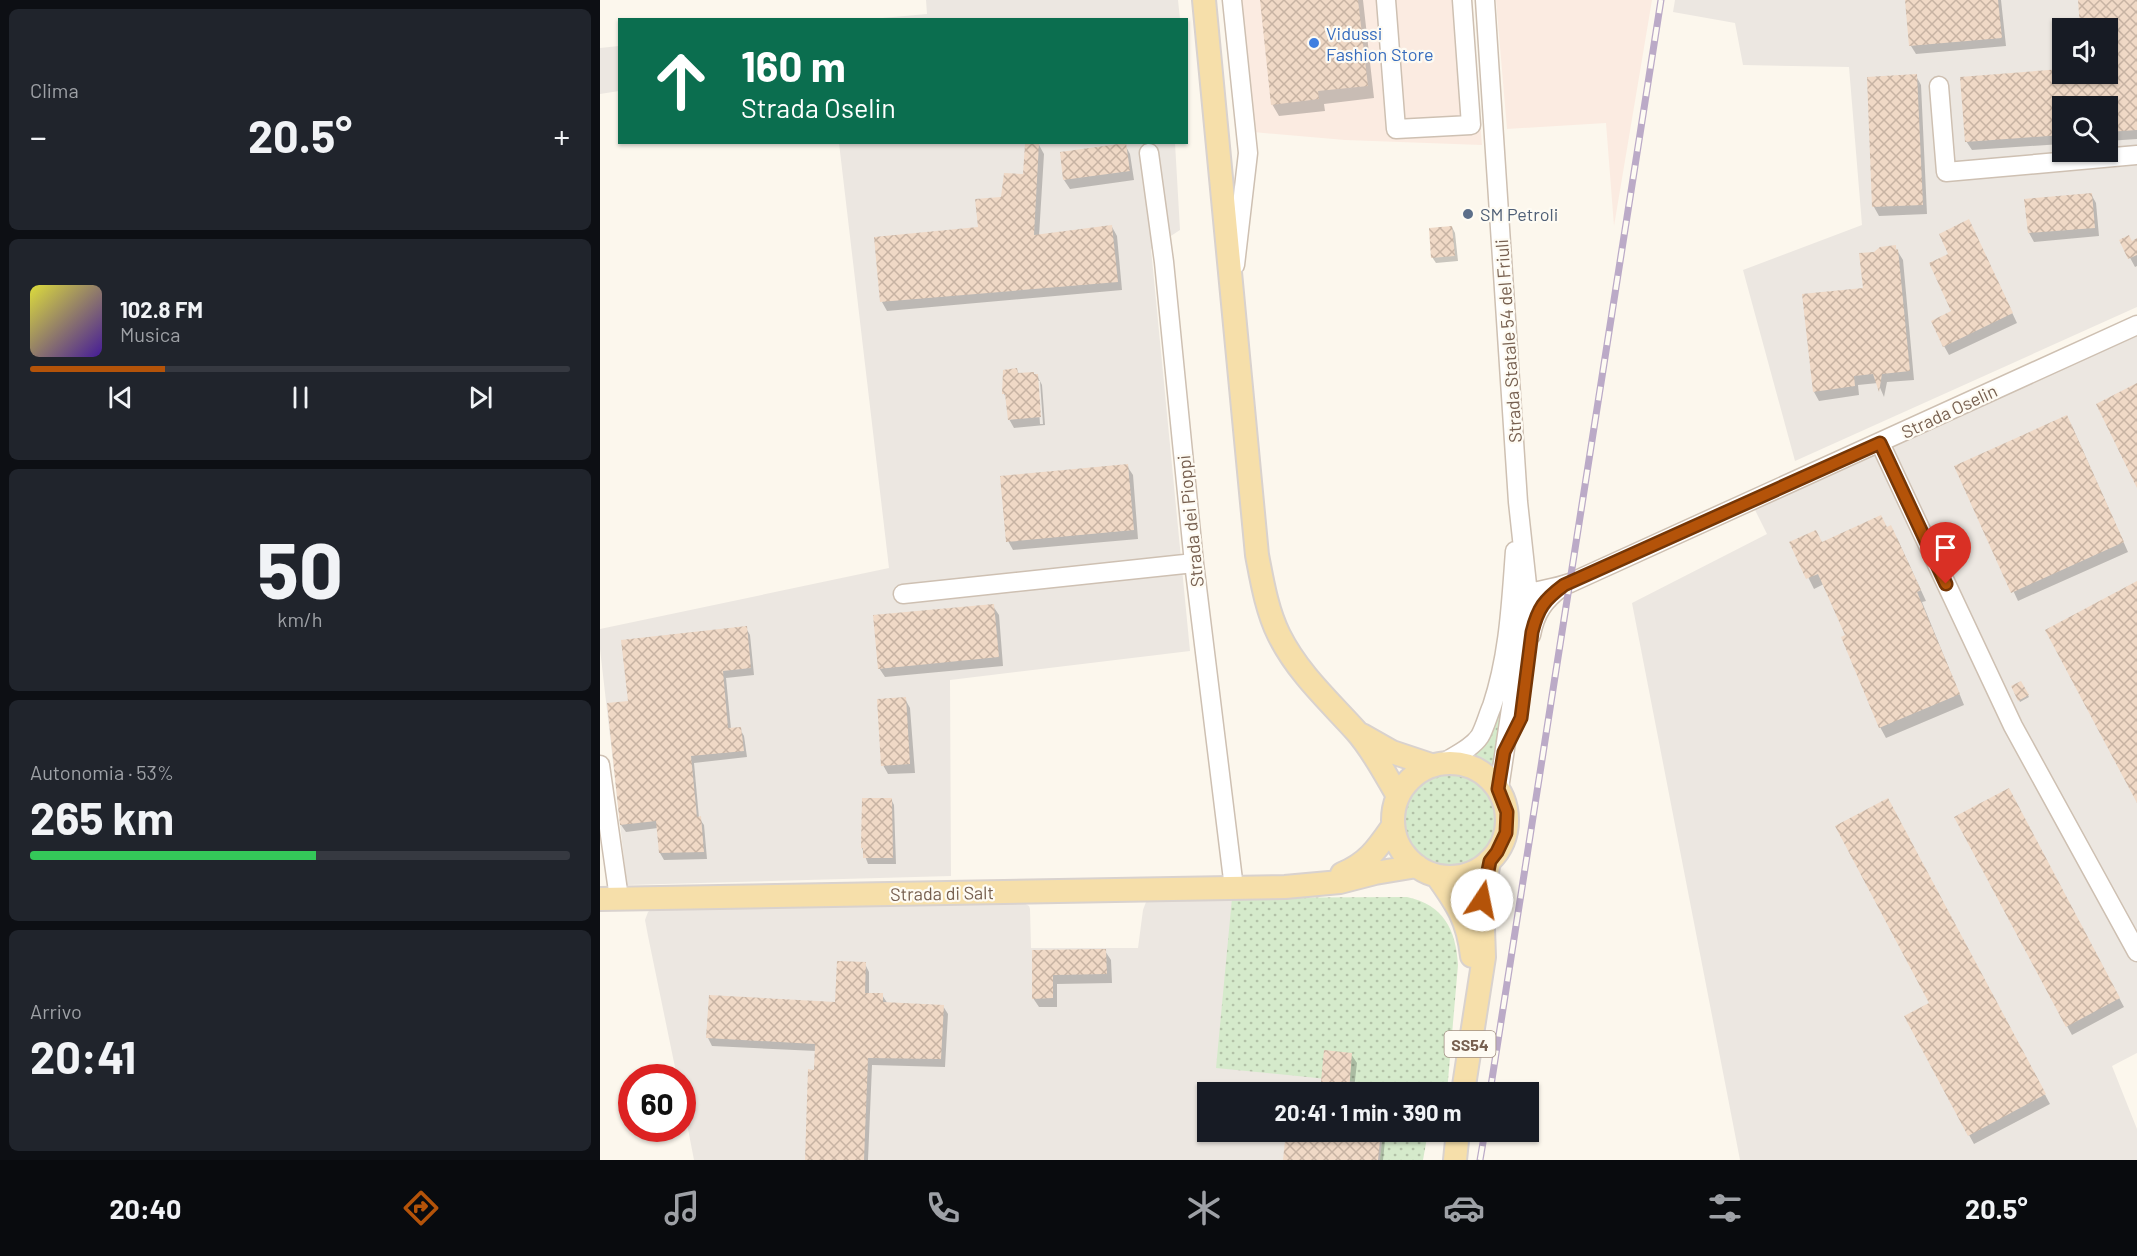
<!DOCTYPE html>
<html lang="it">
<meta charset="utf-8">
<style>
body{margin:0;font-family:Barlow,sans-serif;background:#20242c;color:#f1f3f6;height:100vh;display:flex;flex-direction:column;font-size:22px;white-space:nowrap}
*{box-sizing:border-box;margin:0}
p{font-size:20px;color:#9ea1a6}
.icon{flex:none;width:33px;height:33px;fill:none;stroke:currentColor;stroke-width:2;stroke-linecap:round;stroke-linejoin:round}
.map{position:relative;flex:1;overflow:hidden}
.side{display:flex;flex-direction:column;gap:9px;padding:9px;background:#0d0f14;width:600px}
.side>*{flex:none}
.top-card{position:absolute;left:18px;top:18px;width:570px;height:126px;border-radius:0px;box-shadow:0 2px 4px #0004;background:#0b6e4f;color:#fff;overflow:hidden}
.tools{position:absolute;left:1452px;top:18px;display:grid;gap:12px}
.tools a{display:grid;place-items:center;width:66px;height:66px;border-radius:0px;background:#171b24;box-shadow:0 2px 4px #0004;font-size:30px}
.speed{position:absolute;left:18px;top:1064px;display:flex;gap:12px;font-size:30px;font-weight:700;text-align:center}
.speed>*{display:grid;place-content:center;width:78px;height:78px;border-radius:50%;background:#171b24;box-shadow:0 2px 4px #0004;line-height:1}
.speed .limit{border:9px solid #d22;background:#fff;color:#111}
.pin{position:absolute;display:grid;place-items:center;width:51px;height:51px;color:#fff;margin:-62px -26px;border-radius:50% 50% 50% 0;rotate:-45deg;box-shadow:0 0 6px #0007}
.pin .icon{rotate:45deg}
.me{position:absolute;width:66px;margin:-33px;rotate:11deg;stroke-linejoin:round;filter:drop-shadow(0 0 4px #0008)}
.turn{display:flex;align-items:center;gap:21px;height:126px;padding:0 24px;font-size:27px}
.turn .icon{width:78px;height:78px;stroke-width:2.5}
.turn b{display:block;font-size:42px;line-height:51px}
.big{font-size:45px;font-weight:700;line-height:1.1}
.side .card{flex:1;display:flex;flex-direction:column;justify-content:center;gap:9px;min-width:0;padding:0 21px;border-radius:9px;background:#20242c}
.side .dial{align-items:center;gap:0}
.dial b{font-size:78px;line-height:1}
.song{display:flex;align-items:center;gap:18px}
.cover{width:72px;height:72px;border-radius:9px;background:linear-gradient(135deg,hsl(60 70% 55%),hsl(260 70% 35%))}
.played{height:6px;border-radius:3px;background:linear-gradient(90deg,#b45309 25%,#363941 25%)}
.keys{display:flex;justify-content:space-around;direction:ltr}
.heat{display:flex;justify-content:space-between;align-items:center;font-size:33px;direction:ltr}
.charge{height:9px;border-radius:4px;background:linear-gradient(90deg,#34c759 53%,#363941 0)}
.trip{position:absolute;left:597px;top:1082px;width:342px;height:60px;border-radius:0px;background:#171b24;box-shadow:0 2px 4px #0004;font-weight:700;line-height:60px;text-align:center}
.dock{display:flex;height:96px;justify-content:space-around;align-items:center;background:#090b0e;color:#9ea1a6}
.dock .icon{width:42px;height:42px}
.dock .selected{color:#b45309}
.dock b{font-size:27px;color:#f1f3f6}
main{display:flex;flex:1;min-height:0}
.map>svg:first-child{display:block}
.commercial{fill:#fbebe1}
.industrial{fill:#ece7e1;fill-rule:evenodd}
.green{fill:url(#green-dots)}
.shadow{fill:#0003}
.building{fill:url(#building-cross-hatch)}
.lines{fill:none;stroke-linecap:round;stroke-linejoin:round}
.minor-casing{stroke:#cec0b2;stroke-width:21}
.major-casing{stroke:#d9d2ce;stroke-width:26}
.minor{stroke:#fff;stroke-width:18}
.major{stroke:#f6dfaa;stroke-width:22}
.rail-casing{stroke:#bbaac7;stroke-width:7}
.rail{stroke:#fefbf3;stroke-width:4.5;stroke-dasharray:14;stroke-linecap:butt}
.route-casing{stroke:#753606;stroke-width:15}
.route{stroke:#b45309;stroke-width:10}
.shop-dot{fill:#3f7fe0;stroke:#fefbf3;stroke-width:2}
.service-dot{fill:#5c6f8a;stroke:#fefbf3;stroke-width:2}
.labels{text-anchor:middle;dominant-baseline:central;stroke-width:4.5;stroke-linejoin:round;paint-order:stroke}
.shield{fill:#fefbf3;stroke:#a08e81;stroke-width:1.5}
.shield-label{font-size:16px;font-weight:bold;fill:#776050}
.shop-label{font-size:18px;fill:#366cbe;stroke:#fefbf3;text-anchor:start}
.service-label{font-size:18px;fill:#4e5e75;stroke:#fefbf3;text-anchor:start}
.street-label{font-size:18px;fill:#776050;stroke:#fefbf3}
</style>
<main>
<section class="side">
<div class="card"><p>Clima</p>
<div class="heat"><a>−</a><b class="big">20.5°</b><a>+</a></div>
</div>
<div class="card">
<div class="song"><i class="cover"></i><div><b>102.8 FM</b><p>Musica</p></div></div>
<div class="played"></div>
<div class="keys"><svg class="icon" aria-label="previous" viewBox="0 0 24 24"><path d="M18 5L8 12l10 7zM5 5v14"/></svg><svg class="icon" aria-label="pause" viewBox="0 0 24 24"><path d="M8 5v14M16 5v14"/></svg><svg class="icon" aria-label="next" viewBox="0 0 24 24"><path d="M6 5l10 7-10 7zM19 5v14"/></svg></div>
</div>
<div class="card dial"><b>50</b><p>km/h</p></div>
<div class="card"><p>Autonomia · 53%</p><b class="big">265 km</b><div class="charge"></div></div>
<div class="card"><p>Arrivo</p><b class="big">20:41</b></div>
</section>
<div class="map">
<svg width="1537" height="1160" viewBox="0 0 1537 1160">
<defs>
<pattern id="green-dots" width="8" height="8" patternUnits="userSpaceOnUse" patternTransform="scale(1.5)"><rect width="8" height="8" fill="#d5eacb"/><path d="M2 2h.1M6 6h.1" fill="none" stroke="#b2c1a7" stroke-width="1.8" stroke-linecap="round"/></pattern>
<pattern id="building-cross-hatch" width="8" height="8" patternUnits="userSpaceOnUse" patternTransform="scale(1.5)"><rect width="8" height="8" fill="#f0d9c6"/><path d="M0 0l8 8M0 8l8-8" fill="none" stroke="#c7b3a3"/></pattern>
</defs>
<rect width="100%" height="100%" fill="#fcf7ed"/>
<path class="commercial" d="M624,0H870L882,145L745,140L653,132L636,128Z
M896,0H1052L1014,226L1006,123L907,129Z"/>
<path class="industrial" d="M326,0H578L580,19H271L327,14Z
M1075,0H1537V307L1195,461L1143,270L1262,225L1249,67L1143,65L1135,23L1073,12ZM1462,28H1508V74H1462ZM1462,106H1508V152H1462Z
M19,46V91L0,94V48Z
M239,143H575L580,230L551,249L590,651L350,680L351,876L27,885L0,649V629L289,568Z
M1537,336V1053L1512,1066L1537,1129V1160H1140L1032,603L1167,534L1154,508Z
M632,898L788,1085L787,1092H608V1131H783L780,1160H94L83,1103L82,1077H77L48,936L45,920L48,912L51,909L422,902L429,906L430,909L431,948H538L543,910L546,902L551,900Z"/>
<path class="green" d="M912,654L896,769L872,756Z
M801 820a49 49 0 1 1 98 0a49 49 0 1 1-98 0Z
M807,897C844,905 856,930 858,965L847,1092H787V1085L616,1068L632,898Z
M783,1131H830L828,1132L823,1160H780Z"/>
<path class="shadow" d="M661,0H763L774,98L724,104L725,111L679,116L672,104Z
M1307,0H1401L1406,46L1316,54L1311,46Z
M1479,0H1537V139L1508,141V106H1462V144L1372,150L1366,141L1362,78L1462,71V74H1508V28H1481Z
M1316,76L1321,85L1327,214L1279,216L1274,207Z
M439,145L444,154L439,236L512,227L517,236L522,290L287,311L282,302L380,228L403,198L425,176Z
M525,145L530,154L534,180L470,189L464,180Z
M1491,194L1496,203L1499,236L1434,242L1429,233Z
M852,227L855,233L858,261L836,263L832,257Z
M1373,230L1417,323L1349,355L1344,346Z
M1521,241L1531,243L1537,242V266L1535,267Z
M1295,247L1303,260L1314,380L1287,382L1284,397L1278,383L1258,385L1259,395L1219,401L1214,392L1264,290L1275,253Z
M417,370L419,374L437,376L440,381H437L440,424H443L440,381L442,385L445,425L414,428L409,419L407,399L404,394Z
M1472,426L1528,552L1418,601L1356,467Z
M527,466L533,475L538,539L413,550L408,541Z
M1287,529L1297,538L1326,601L1322,602L1364,705L1286,738L1280,727L1247,635L1224,584L1214,589L1191,543H1222Z
M393,606L399,615L403,666L285,677L279,668Z
M146,628L150,635L154,675L126,678L131,729H140L144,736L147,757L94,763L99,818L104,825L107,859L64,860L60,853L58,828L26,832L21,825Z
M1420,683L1429,697L1420,702L1413,687Z
M305,699L310,708L315,773L288,774L283,765Z
M291,799L294,805L296,864H268L262,848Z
M1413,799L1524,1007L1472,1035L1467,1026Z
M1292,809L1450,1104L1374,1144L1369,1135L1331,1004Z
M433,951H505L511,960L512,983L457,984V1007H439L433,998Z
M265,964L269,972V995H282L288,1004L343,1006L348,1014L345,1067L272,1065L268,1160H206L216,1051L112,1046L108,1038L237,1004Z
M751,1054L757,1063L754,1089L784,1092H692L693,1083L722,1086Z
M688,1131H786L783,1160H685Z"/>
<path class="building" d="M660,0H758L768,86L718,91L719,99L671,105Z
M1305,0H1398L1402,38L1309,46Z
M1478,0H1537V130L1508,132V106H1462V135L1365,142L1360,77L1462,69V74H1508V28H1480Z
M1317,74L1323,205L1272,207L1267,77Z
M439,143L434,235L512,225L518,282L280,302L274,237L378,227L375,199L401,197L404,173L423,174L425,144Z
M526,143L530,171L463,180L460,152Z
M1492,193L1495,228L1428,233L1424,199Z
M1369,219L1413,313L1343,347L1331,321L1351,311L1329,263L1348,254L1339,234Z
M852,226L855,256L831,258L829,228Z
M1529,235L1532,241L1537,238V255L1528,259L1519,240Z
M1296,245V250L1298,249L1310,371L1282,374L1279,392L1273,374L1254,376L1255,386L1213,392L1202,294L1263,288L1259,253L1274,252L1280,247Z
M417,368L418,373L434,372V374H438L441,417L408,420L405,394H402L403,370Z
M1537,383V488L1496,404Z
M1467,415L1524,542L1411,593L1354,466Z
M528,464L534,530L406,542L400,476Z
M1281,515L1287,527L1291,525L1321,590L1317,592L1360,694L1279,728L1241,637L1245,635L1218,574L1206,579L1189,542L1216,530L1222,542Z
M1537,581V803L1445,630Z
M394,604L399,657L278,669L273,615Z
M147,626L151,668L123,671L128,728L141,727L144,751L91,756L97,817L101,816L104,852L59,853L56,821L20,825L7,703L28,701L21,640Z
M1421,681L1429,695L1418,701L1411,686Z
M306,697L310,764L281,766L277,699Z
M1409,788L1520,998L1466,1027L1354,817Z
M262,798H292L293,858H263V848H261Z
M1288,798L1446,1094L1368,1136L1304,1016L1329,1003L1235,826Z
M506,949L507,974L453,975V998L432,999V950Z
M237,961L266,962L265,993H283V1002L344,1005L341,1059L268,1058L264,1160H205L208,1069L214,1070L215,1044L106,1038L109,995L235,1002Z
M724,1050L752,1053L749,1092H720Z
M686,1131H781L778,1160H683Z"/>
<g class="lines">
<defs>
<path id="minor" d="M632,0L648,153L635,265
M786,0L796,129L871,125L862,0
M885,0L918,502L928,594L899,789
M1339,86L1346,172L1537,155
M549,153L564,262L594,563L634,888
M1280,443L1413,726L1537,952
M303,594L594,563
M909,628C923,583 933,596 970,583L1537,325
M931,635C935,613 944,600 962,587
M843,763C856,755 872,748 880,736C885,727 888,715 892,706C909,655 911,604 915,551
M0,765L19,898"/>
<path id="major" d="M604,0L657,555C662,581 667,611 679,635C698,673 728,700 756,731C773,750 785,774 798,796
M762,735L792,752L831,765
M793 820a57 57 0 1 1 114 0a57 57 0 1 1-114 0Z
M742,874C768,863 777,849 793,826
M837,876C857,904 868,920 872,956
M0,899L685,887L740,882L775,873L817,866
M863,1092L884,957L882,900L889,861
M855,1160L858,1131"/>
</defs>
<use href="#minor" class="minor-casing"/>
<use href="#major" class="major-casing"/>
<use href="#minor" class="minor"/>
<use href="#major" class="major"/>
<defs>
<path id="rail" d="M890,1092L1061,0
M880,1160L885,1131"/>
</defs>
<use href="#rail" class="rail-casing"/>
<use href="#rail" class="rail"/>
</g>
<g class="lines">
<defs>
<path id="route" d="M882,900L890,861L897,852L906,833L907,812L898,789L904,752L921,718L932,632C938,608 944,600 964,585L1280,443L1346,584"/>
</defs>
<use href="#route" class="route-casing"/>
<use href="#route" class="route"/>
</g>
<circle class="shop-dot" cx="714" cy="43" r="6"/>
<circle class="service-dot" cx="868" cy="214" r="6"/>
<g class="labels">
<rect class="shield" x="844.5" y="1031" width="51" height="26" rx="4.5"/>
<g class="shield-label">
<text x="870" y="1044">SS54</text>
</g>
<g class="shop-label">
<text x="726" y="33">Vidussi<tspan x="726" dy="21">Fashion Store</tspan></text>
</g>
<g class="service-label">
<text x="880" y="214">SM Petroli</text>
</g>
<g class="street-label">
<text transform="translate(908 341) rotate(-94)">Strada Statale 54 del Friuli</text>
<text transform="translate(1349 411) rotate(-25)">Strada Oselin</text>
<text transform="translate(590 521) rotate(-96)">Strada dei Pioppi</text>
<text transform="translate(342 893) rotate(-1)">Strada di Salt</text>
</g>
</g>
</svg>
<div class="tools">
<a><svg class="icon" aria-label="sound" viewBox="0 0 24 24"><path d="M4 9h4l5-4v14l-5-4H4zM17 9q2 3 0 6"/></svg></a>
<a><svg class="icon" aria-label="search" viewBox="0 0 24 24"><circle cx="10" cy="10" r="6"/><path d="M15 15l6 6"/></svg></a>
</div>
<div class="speed"><div class="limit">60</div></div>
<div class="pin" style="left:1346px;top:584px;background:#d93025"><svg class="icon" aria-label="arrive" viewBox="0 0 24 24"><path d="M6 21V4h12l-3 4 3 4H6"/></svg></div>
<svg class="me" style="left:882px;top:900px" viewBox="-20 -20 40 40"><circle r="19" fill="#fff"/><path d="M0-13L10 11 0 6-10 11z" fill="#b45309"/></svg>
<div class="trip">20:41 · 1 min · 390 m</div>
<div class="top-card">
<div class="turn"><svg class="icon" aria-label="ahead" viewBox="0 0 24 24"><path d="M12 20V5M6 11l6-6 6 6"/></svg><div><b>160 m</b>Strada Oselin</div></div>
</div>
</div>
</main>
<nav class="dock">
<b>20:40</b>
<svg class="icon selected" aria-label="directions" viewBox="0 0 24 24"><path d="M12 3l9 9-9 9-9-9zM9 14v-3h6M13 9l2 2-2 2"/></svg>
<svg class="icon" aria-label="music" viewBox="0 0 24 24"><path d="M9 18V5l10-2v13"/><circle cx="6" cy="18" r="3"/><circle cx="16" cy="16" r="3"/></svg>
<svg class="icon" aria-label="phone" viewBox="0 0 24 24"><path d="M5 4h4l2 5-3 2q2 4 5 5l2-3 5 2v4C11 20 4 13 5 4z"/></svg>
<svg class="icon" aria-label="climate" viewBox="0 0 24 24"><path d="M12 3v18M4 7l16 10M4 17L20 7"/></svg>
<svg class="icon" aria-label="car" viewBox="0 0 24 24"><path d="M5 17H2v-5l4-1 3-4h7l3 4 3 1v5h-3M9 17h6M6 11h13"/><circle cx="7" cy="17" r="2"/><circle cx="17" cy="17" r="2"/></svg>
<svg class="icon" aria-label="filters" viewBox="0 0 24 24"><path d="M4 7h16M4 17h16"/><circle cx="9" cy="7" r="2"/><circle cx="15" cy="17" r="2"/></svg>
<b>20.5°</b>
</nav>
